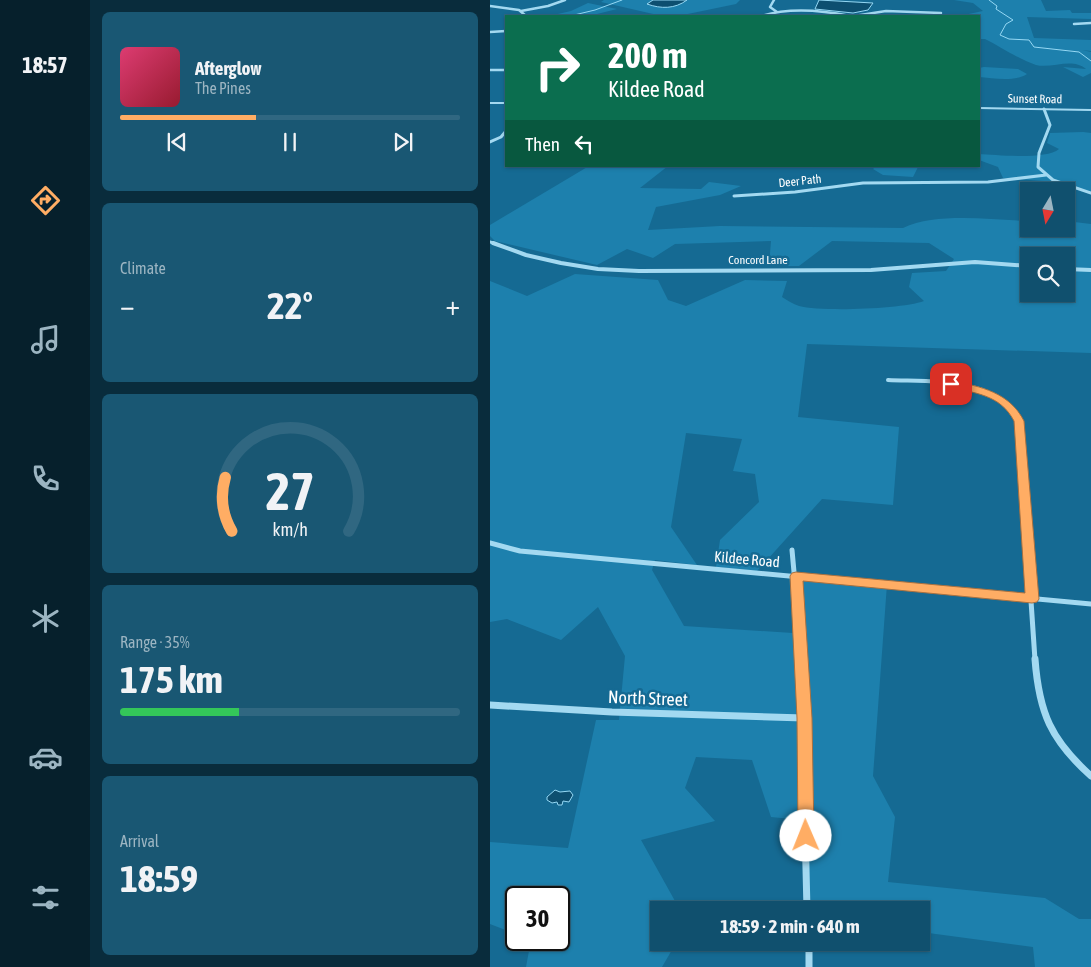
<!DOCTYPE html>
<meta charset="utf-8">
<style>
body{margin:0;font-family:"Asap Condensed",sans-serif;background:#195773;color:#f1f3f6;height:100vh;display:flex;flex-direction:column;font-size:19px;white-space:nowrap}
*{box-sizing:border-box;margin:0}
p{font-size:16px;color:#9cb5c2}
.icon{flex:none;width:28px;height:28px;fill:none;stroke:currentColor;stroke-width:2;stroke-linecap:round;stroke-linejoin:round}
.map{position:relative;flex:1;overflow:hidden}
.details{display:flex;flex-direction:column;gap:12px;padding:12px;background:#092c3c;width:400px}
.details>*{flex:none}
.top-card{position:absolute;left:15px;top:15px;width:475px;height:152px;border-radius:0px;box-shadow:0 1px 4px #0004,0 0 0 1px #306781;background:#0b6e4f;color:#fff;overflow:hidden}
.needle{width:32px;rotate:190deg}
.controls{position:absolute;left:530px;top:182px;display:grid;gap:10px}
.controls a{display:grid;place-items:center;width:55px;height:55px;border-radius:0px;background:#10506e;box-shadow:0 1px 4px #0004,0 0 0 1px #306781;font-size:25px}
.speed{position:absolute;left:15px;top:886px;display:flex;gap:10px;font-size:25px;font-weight:700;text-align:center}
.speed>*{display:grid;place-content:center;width:65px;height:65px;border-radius:50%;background:#10506e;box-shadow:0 1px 4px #0004,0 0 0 1px #306781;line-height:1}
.speed .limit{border:2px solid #111;border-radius:8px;background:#fff;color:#111}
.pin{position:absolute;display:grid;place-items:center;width:42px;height:42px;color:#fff;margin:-21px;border-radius:10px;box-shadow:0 2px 8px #0006}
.me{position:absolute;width:55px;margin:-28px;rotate:359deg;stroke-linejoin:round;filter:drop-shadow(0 0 4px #0008)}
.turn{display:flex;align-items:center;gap:18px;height:105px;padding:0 20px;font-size:22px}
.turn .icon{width:65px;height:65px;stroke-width:2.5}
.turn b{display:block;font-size:35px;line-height:42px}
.then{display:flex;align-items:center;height:48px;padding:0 20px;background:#0003;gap:10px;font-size:19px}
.big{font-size:38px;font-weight:700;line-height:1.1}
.details .card{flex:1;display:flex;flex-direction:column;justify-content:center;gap:8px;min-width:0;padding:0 18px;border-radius:8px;background:#195773}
.details .dial{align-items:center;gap:0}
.dial svg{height:130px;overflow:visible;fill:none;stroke:#306781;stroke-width:7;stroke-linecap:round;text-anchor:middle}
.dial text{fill:#f1f3f6;stroke:none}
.song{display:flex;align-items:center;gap:15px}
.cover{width:60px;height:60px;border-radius:8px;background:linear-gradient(135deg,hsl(340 70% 55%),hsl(350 70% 35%))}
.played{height:5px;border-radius:2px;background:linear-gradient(90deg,#ffad64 40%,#306781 40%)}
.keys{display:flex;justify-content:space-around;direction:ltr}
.heat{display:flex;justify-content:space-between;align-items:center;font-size:28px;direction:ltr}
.charge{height:8px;border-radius:4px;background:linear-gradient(90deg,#34c759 35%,#306781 0)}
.trip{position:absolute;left:160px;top:901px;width:280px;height:50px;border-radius:0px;background:#10506e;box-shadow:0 1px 4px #0004,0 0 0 1px #306781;font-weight:700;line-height:50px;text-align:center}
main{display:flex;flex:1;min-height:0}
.menu{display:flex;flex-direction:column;width:90px;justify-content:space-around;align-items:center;background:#06202c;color:#9cb5c2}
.menu .icon{width:35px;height:35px}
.menu .selected{color:#ffad64}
.menu b{font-size:22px;color:#f1f3f6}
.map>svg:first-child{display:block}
.green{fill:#1d80ad;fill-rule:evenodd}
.water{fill:#0d4f70;stroke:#95d8f4}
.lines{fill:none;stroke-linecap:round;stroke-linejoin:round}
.stream{stroke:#95d8f4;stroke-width:1}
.minor-far4{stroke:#a3d9f1;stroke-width:2.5}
.minor-far3{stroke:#a3d9f1;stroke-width:3}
.minor-far2{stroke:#a3d9f1;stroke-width:4}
.minor-far1{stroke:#a3d9f1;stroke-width:5}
.minor{stroke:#a3d9f1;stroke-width:7}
.tertiary{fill:#a3d9f1;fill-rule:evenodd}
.route{fill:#ffad64;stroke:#a67041}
.labels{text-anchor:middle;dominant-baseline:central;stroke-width:5;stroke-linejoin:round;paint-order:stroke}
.far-street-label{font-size:12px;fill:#fff;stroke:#156a93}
.street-label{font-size:15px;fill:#fff;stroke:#156a93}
.near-street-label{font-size:18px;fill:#fff;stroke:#156a93}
</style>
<main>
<nav class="menu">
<b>18:57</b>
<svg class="icon selected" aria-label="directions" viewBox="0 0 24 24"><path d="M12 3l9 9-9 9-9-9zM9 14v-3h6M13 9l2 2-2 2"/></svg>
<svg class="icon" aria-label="music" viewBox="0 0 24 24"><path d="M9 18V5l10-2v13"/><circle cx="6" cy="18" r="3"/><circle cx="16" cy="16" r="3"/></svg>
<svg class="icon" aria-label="phone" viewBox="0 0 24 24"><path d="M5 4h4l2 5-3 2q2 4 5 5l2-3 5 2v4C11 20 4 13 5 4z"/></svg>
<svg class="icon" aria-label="climate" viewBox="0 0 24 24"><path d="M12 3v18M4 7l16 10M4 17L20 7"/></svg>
<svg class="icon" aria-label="car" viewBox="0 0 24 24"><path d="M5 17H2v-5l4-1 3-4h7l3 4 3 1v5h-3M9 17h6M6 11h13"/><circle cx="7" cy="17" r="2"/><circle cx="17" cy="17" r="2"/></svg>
<svg class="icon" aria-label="filters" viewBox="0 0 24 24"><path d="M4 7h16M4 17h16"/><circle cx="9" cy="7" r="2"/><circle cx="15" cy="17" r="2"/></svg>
</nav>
<section class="details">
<div class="card">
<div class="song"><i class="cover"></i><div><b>Afterglow</b><p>The Pines</p></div></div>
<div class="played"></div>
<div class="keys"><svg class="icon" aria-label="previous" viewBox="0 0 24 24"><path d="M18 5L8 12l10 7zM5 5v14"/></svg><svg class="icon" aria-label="pause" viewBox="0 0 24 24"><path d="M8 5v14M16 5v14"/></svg><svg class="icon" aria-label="next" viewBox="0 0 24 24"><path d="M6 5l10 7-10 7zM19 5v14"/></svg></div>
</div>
<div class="card"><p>Climate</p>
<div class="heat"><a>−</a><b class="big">22°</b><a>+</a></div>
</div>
<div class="card dial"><svg viewBox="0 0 100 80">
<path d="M14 69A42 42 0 1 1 86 69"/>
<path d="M14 69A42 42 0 0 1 10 36" stroke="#ffad64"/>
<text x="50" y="56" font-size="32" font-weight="700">27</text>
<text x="50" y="72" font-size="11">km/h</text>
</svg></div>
<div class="card"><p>Range · 35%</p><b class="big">175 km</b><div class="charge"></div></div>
<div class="card"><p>Arrival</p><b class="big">18:59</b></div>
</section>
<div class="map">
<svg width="601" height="967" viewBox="0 0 601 967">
<rect width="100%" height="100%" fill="#156a93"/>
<path class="green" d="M114,0H250L246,4L188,16H172L111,2Z
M464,0H551L556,11L580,10L582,13H601V19L537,17L544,38L601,40V51L592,50L601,52V73L593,77L573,67L596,69C582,57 562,69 546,65C532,61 509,46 495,39H489V16H469L493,11L483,3Z
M98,3L127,9L99,16H59L81,11Z
M494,67L528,69L537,74C525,82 503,78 489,77V68Z
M593,132L601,133V192L582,189L567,182L513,178L508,167L489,160V154C507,155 556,160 569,149L557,143L560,133Z
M99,166L148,168L178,166L150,188L211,189L219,182L251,186L230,195L166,207L158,230L230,226L413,228C447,212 501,220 539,221V229H576V221L601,224V353L317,344L308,417L409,427L403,505L332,499L267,571L226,567L230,540L269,502L265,474L243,471L252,439L196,433L181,527L207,565L165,560L162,570L194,626L303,633L299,574L397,584L383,776L405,817L398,882L555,898L589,919H601V967H545L543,947L431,932V910H314L312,820L281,817L262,760L206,757L195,788L225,821L151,840L190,910H169V942L186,943L172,967H36L41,940H69V898H26V934L0,924V842L78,848L106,720H129L135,656L108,607L71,640L17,619L0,622V281L37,296L85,274L168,280L178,300L196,306L255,280L297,281L292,297C297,300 303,304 309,306C332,312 413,309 434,301L419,287L422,273L456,271L464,259L439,243L342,241L309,266H279L281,241L185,244L163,258L137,249L107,265L5,241L0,236V225ZM539,256H576V294H539Z
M386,166H430L428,167L423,177L393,175L383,169Z"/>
<path class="water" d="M163,0H197C185,9 171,9 157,4Z
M329,0L383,3L378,10L363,13L325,9Z
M65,790L70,792L80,791L83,795L79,802L73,801L72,805H68L67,802L62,803L57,800V797Z"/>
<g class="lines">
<path class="stream" d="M499,0L507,6L506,9L523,20L516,24L510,35L519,39L539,40L544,47L589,52L601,61
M80,16L105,10L132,0"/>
<path class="minor-far4" d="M284,0L280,7L287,12
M0,6L29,10L36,16
M31,11L58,6L75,0
M271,16C300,7 331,10 360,16
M364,16L396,11L451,13
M584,24L601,23
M0,32L16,31
M0,70H16"/>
<path class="minor-far3" d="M554,109L560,125L549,153L548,167L563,180L601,193
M0,142L11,137L16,131
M244,196L305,192L373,183L498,182L556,175
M0,242L6,244"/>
<path class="minor-far2" d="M3,243L36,255L71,263L108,269L149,271L381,270L485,262L539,266
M576,269L601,270
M398,380C435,382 498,377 522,411C525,416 529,419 529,425"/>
<path class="minor-far1" d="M529,423L545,660
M0,543L30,551L601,604
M302,550L312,660"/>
<path class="minor" d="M311,659L317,910
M545,659C549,713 561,740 601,776
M0,705L122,712L314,718
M319,942V967"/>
<path class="tertiary" d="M0,102H16V104H0Z
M489,107L601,109V111L489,109Z"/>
</g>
<path class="route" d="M461,381C491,386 520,393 534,421L549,599L547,602L542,603L313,581L322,718L324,836L321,841L316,843L310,841L308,836L307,718L300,576L302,573L306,572L535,593L524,421C510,394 484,393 458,387V382Z"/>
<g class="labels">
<g class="far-street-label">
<text transform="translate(545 99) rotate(1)">Sunset Road</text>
<text transform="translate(310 181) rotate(-6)">Deer Path</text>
<text x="268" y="260">Concord Lane</text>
</g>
<g class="street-label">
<text transform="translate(257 559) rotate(5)">Kildee Road</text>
</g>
<g class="near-street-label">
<text transform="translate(158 698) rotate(2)">North Street</text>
</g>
</g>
</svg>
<div class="controls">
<a><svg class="needle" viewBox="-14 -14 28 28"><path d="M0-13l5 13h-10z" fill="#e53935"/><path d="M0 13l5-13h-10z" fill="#9cb5c2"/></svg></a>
<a><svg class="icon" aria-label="search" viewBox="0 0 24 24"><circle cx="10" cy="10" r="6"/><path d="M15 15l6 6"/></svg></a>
</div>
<div class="speed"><div class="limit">30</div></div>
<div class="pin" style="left:461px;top:384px;background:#d93025"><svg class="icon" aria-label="arrive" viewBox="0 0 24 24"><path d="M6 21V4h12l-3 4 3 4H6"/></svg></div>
<svg class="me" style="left:316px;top:836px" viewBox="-20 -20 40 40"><circle r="19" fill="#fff"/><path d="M0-13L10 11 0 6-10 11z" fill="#ffad64"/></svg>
<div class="trip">18:59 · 2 min · 640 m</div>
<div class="top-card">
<div class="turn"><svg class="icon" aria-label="right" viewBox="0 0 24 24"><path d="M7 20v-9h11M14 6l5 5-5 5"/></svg><div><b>200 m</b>Kildee Road</div></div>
<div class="then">Then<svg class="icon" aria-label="left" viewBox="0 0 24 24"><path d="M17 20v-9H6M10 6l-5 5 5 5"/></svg></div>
</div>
</div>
</main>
